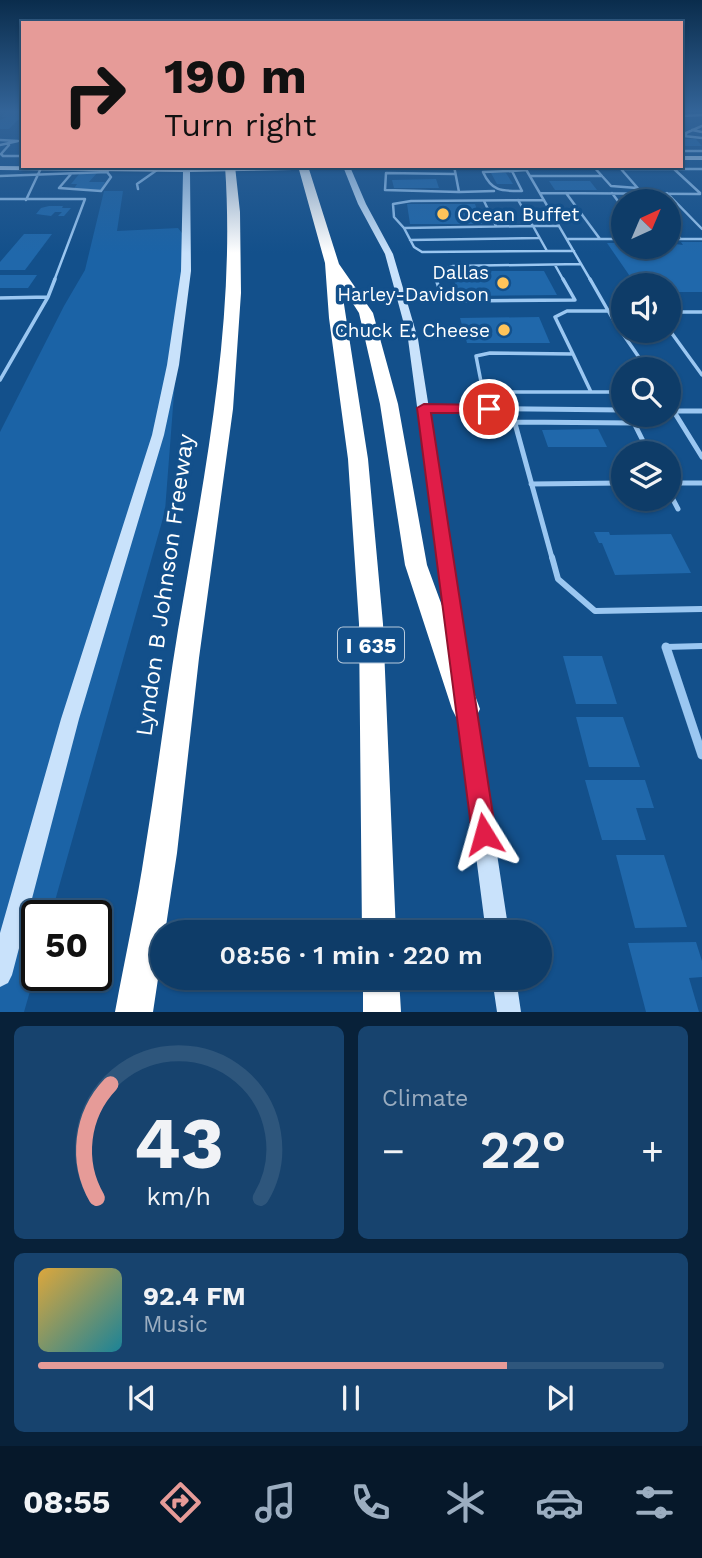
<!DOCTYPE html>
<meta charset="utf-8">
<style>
body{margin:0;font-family:"Work Sans",sans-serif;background:#17436e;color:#f1f3f6;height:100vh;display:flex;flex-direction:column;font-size:26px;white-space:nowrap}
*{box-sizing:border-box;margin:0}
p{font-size:23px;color:#9badc0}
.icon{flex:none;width:38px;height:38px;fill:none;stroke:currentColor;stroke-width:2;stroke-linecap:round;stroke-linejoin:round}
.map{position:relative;height:1012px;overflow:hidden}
.panel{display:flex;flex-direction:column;gap:14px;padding:14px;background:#082139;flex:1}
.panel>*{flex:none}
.top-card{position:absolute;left:21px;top:21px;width:662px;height:147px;border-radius:0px;box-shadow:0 2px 5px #0004,0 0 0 2px #2e567c;background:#e69b98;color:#111;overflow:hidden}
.needle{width:46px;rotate:44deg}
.controls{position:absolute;left:611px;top:189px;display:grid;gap:14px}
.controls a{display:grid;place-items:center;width:70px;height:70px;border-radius:50%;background:#0e3c68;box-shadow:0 2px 5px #0004,0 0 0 2px #2e567c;font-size:35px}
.speed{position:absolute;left:21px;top:900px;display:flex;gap:14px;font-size:35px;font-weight:700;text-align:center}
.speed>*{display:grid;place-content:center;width:91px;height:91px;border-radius:50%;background:#0e3c68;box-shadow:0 2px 5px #0004,0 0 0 2px #2e567c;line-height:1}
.speed .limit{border:4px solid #111;border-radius:10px;background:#fff;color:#111}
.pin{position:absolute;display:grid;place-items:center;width:60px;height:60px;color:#fff;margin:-30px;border:4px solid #fff;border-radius:50%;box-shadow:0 2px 7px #0007}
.me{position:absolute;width:77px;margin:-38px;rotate:352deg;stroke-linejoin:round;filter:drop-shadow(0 0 5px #0008)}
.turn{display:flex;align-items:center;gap:24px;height:147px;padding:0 28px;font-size:32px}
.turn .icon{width:91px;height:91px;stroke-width:2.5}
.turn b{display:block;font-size:49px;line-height:60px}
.big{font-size:52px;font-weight:600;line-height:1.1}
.panel .tile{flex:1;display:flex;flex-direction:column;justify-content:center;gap:10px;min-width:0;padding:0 24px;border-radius:10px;background:#17436e}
.panel .dial{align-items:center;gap:0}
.dial svg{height:182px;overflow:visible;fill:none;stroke:#2e567c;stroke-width:7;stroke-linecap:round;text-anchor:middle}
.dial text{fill:#f1f3f6;stroke:none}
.song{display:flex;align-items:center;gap:21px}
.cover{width:84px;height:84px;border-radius:10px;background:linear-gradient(135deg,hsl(40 70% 55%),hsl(190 70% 35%))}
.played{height:7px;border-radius:4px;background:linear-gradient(90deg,#e69b98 75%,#2e567c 75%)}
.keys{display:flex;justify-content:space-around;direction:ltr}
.heat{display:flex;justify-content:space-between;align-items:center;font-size:38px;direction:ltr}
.panel .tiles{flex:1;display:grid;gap:14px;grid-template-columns:1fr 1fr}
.tile:last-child{grid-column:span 2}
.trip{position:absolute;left:150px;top:920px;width:402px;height:70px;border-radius:35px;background:#0e3c68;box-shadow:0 2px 5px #0004,0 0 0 2px #2e567c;font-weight:600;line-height:70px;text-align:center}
.dock{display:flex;height:112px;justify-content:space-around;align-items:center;background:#06182a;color:#9badc0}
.dock .icon{width:49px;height:49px}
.dock .current{color:#e69b98}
.dock b{font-size:32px;color:#f1f3f6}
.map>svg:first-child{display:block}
.green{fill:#1b63a6}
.building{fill:#2068ab}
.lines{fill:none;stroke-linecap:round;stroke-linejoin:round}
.service-far3{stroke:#9bc7f1;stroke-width:2.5}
.service-far2{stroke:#9bc7f1;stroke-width:3.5}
.service-far1{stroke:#9bc7f1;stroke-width:5}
.service{stroke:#9bc7f1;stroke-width:6}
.minor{stroke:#9bc7f1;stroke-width:9}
.secondary{fill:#c9e2fb;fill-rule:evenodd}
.motorway{fill:#fff;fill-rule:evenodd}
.route{fill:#e11d48;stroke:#92132f;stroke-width:2}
.poi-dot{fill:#ffc45a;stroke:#13508b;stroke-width:2.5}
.labels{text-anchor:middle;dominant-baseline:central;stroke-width:7;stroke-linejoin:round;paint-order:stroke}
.far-poi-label{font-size:19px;fill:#fff;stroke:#13508b;text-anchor:end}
.shield{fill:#13508b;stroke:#b8cadc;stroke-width:2}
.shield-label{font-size:21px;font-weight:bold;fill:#fff}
.street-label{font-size:23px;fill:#fff;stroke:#13508b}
</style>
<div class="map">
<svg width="702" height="1012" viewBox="0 0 702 1012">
<rect width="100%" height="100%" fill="#13508b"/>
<path class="green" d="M104,191H123L117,231L178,228L186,238L165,511L51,915H37V967L24,1012H0V432L64,306L85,270Z"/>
<path class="building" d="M9,111H23V115L9,129H0V120L7,117H1Z
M681,139H696L702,146H681Z
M80,173H97L89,182H105L101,190H73L77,184H71Z
M491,173H506L513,184H497Z
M436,179L439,188H394L392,180Z
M549,181H590L597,190H555Z
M407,204H475L482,224H410Z
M49,206H63L62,208H71L64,216H58L62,212H55L51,216L36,214L41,208Z
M24,234H52L25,270H0V262Z
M681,242H702V292H668V285H636L607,243H623V247H668V243L683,245Z
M451,271H544L557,295L459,296Z
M0,275H37L28,288H0Z
M539,317L550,343H467L460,318Z
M598,429L607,447H548L542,430Z
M594,532H609L610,535L671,534L691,573L615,575L602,543H599Z
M563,656H602L617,704H576Z
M576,717H623L640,767H589Z
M585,780H645L654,808H636L646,840H602Z
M616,855H664L687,927L635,928Z
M696,942L702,961V977L689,978L699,1012H646L628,943Z"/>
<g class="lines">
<path class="service-far3" d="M681,116L702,115
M692,130L702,132
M681,135L686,136V133L702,126
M684,136L702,138
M0,140L18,141L0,145
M9,145L1,154L3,156H23
M681,151H702
M454,166L459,192L385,190L386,173L455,174
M524,166L591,281
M593,166L611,186L637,188
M621,169H702
M621,169L649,201
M674,169L700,193
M512,171L522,191C502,191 492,192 483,172Z
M512,171L527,170
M71,174L59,188L101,191L111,177L107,172
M0,176L107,172L109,169
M530,176H602
M138,189L137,184L157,170
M459,192L494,191
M540,193L700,194
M566,193L600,239
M612,193L623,208
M667,193L702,229
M0,199H85L54,281
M26,200L42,166
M518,200L533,226
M484,201L496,226
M668,225L680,238
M533,226L547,251L422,252L414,247L404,228Z
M533,226H559
M404,228L394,217L393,204L411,201L544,200
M567,239H623
M668,239H702
M410,240L539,238
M547,251H574
M555,265L564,281
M437,281L434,273L453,266L581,264"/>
<path class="service-far2" d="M436,279L442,297L459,301L575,300L563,279
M590,279L614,321
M0,298L48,297
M668,312H702
M623,316L614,321L647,369
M668,328L702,375
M490,353L573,354L591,392H483L476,356Z
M573,354L555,317L567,311H608
M0,380L48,297L55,279
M591,392H623"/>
<path class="service-far1" d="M668,402L702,457
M424,408L623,410
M511,409L552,558
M668,411H702
M515,422L634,423L649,453
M668,483H702
M531,484L623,483
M668,490L678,509"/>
<path class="service" d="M552,557L558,579L595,611L702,609
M666,647L702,646"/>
<path class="minor" d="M666,647L702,755"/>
<path class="secondary" d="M681,156H702V160H681Z
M0,166L184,168L436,166L351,169L366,204L393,254L418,339L470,668L467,673L461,675L455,673L452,668L408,339L385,254L358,204L344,169L190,172L191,271L179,365L164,435L79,719L12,975L8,983L0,987V933L61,719L152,435L167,365L181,271L183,172L0,170Z
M465,695L471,697L474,702L509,933H486L456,702L459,697Z
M492,978H516L521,1012H497Z"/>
<path class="motorway" d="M225,166H235L240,212L241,293L233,409L199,658L177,853L153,1012H115C125,958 137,904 145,850C157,777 166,703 178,630C204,476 236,323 225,166Z
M298,166H308L339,264L373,313L398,404L427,565L480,709L476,717L466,720L456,717L452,709L405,565L380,404L359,313L341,285L368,459L383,624L396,933H362L359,624L348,459L329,318L325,263Z
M363,978H399L401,1012H363Z"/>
</g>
<linearGradient id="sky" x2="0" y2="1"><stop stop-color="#0a2c4c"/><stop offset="0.44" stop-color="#336498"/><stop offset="1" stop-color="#336498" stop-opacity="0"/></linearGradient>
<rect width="702" height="253" fill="url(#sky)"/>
<path class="route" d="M424,404L489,405L496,409L489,413H431L496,834L492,841L484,844L475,841L472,834L417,408Z"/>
<g class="poi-dot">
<circle cx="443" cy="214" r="7"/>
<circle cx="503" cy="283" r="7"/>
<circle cx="504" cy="330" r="7"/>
</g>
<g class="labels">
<g class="far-poi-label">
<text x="457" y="214" text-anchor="start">Ocean Buffet</text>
<text x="489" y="272">Dallas<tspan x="489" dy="22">Harley-Davidson</tspan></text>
<text x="490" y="330">Chuck E. Cheese</text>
</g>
<rect class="shield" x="338" y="627.5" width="66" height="35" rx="5"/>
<g class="shield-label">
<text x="371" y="645">I 635</text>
</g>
<g class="street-label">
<text transform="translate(165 585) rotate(-82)">Lyndon B Johnson Freeway</text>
</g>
</g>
</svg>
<div class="controls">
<a><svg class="needle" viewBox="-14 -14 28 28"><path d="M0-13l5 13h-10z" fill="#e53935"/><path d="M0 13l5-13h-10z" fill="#9badc0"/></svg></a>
<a><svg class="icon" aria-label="sound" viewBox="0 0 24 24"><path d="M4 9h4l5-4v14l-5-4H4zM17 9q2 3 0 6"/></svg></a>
<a><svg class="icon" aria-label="search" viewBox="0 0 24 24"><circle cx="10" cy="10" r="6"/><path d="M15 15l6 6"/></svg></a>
<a><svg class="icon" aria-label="layers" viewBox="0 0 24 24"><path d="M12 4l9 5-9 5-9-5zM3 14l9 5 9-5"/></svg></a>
</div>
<div class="speed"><div class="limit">50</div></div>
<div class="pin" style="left:489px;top:409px;background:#d93025"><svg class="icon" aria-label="arrive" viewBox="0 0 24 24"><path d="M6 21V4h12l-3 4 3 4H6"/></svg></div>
<svg class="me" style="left:484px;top:834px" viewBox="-20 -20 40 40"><path d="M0-17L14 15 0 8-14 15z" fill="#e11d48" stroke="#fff" stroke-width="4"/></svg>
<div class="trip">08:56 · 1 min · 220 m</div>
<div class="top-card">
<div class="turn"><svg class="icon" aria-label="right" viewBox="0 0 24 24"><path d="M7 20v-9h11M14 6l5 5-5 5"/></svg><div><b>190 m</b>Turn right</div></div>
</div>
</div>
<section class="panel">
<div class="tiles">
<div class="tile dial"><svg viewBox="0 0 100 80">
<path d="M14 69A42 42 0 1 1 86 69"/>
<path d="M14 69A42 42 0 0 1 20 19" stroke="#e69b98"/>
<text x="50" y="56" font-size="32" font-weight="700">43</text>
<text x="50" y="72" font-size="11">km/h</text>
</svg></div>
<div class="tile"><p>Climate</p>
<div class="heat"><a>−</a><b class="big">22°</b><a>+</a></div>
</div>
<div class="tile">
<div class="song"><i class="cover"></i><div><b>92.4 FM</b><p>Music</p></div></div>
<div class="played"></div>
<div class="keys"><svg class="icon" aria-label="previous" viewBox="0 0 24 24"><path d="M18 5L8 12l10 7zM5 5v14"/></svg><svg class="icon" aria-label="pause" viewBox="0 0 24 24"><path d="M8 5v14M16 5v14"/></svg><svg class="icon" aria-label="next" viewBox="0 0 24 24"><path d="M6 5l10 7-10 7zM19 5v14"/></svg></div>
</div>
</div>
</section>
<nav class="dock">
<b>08:55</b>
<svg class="icon current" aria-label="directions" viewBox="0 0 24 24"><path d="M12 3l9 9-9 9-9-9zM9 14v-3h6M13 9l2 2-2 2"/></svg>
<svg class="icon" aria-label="music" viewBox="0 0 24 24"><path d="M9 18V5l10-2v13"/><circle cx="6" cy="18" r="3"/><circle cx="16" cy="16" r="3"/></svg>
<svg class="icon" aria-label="phone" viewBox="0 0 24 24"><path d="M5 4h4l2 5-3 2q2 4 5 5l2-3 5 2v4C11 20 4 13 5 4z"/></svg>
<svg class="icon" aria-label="climate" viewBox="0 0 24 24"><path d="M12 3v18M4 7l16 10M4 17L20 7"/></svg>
<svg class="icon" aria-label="car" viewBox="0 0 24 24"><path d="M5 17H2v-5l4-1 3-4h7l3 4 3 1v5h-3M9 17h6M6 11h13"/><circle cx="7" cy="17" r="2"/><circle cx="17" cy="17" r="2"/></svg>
<svg class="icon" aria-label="filters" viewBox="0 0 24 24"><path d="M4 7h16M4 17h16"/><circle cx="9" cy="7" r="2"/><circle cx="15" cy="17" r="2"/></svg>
</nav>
